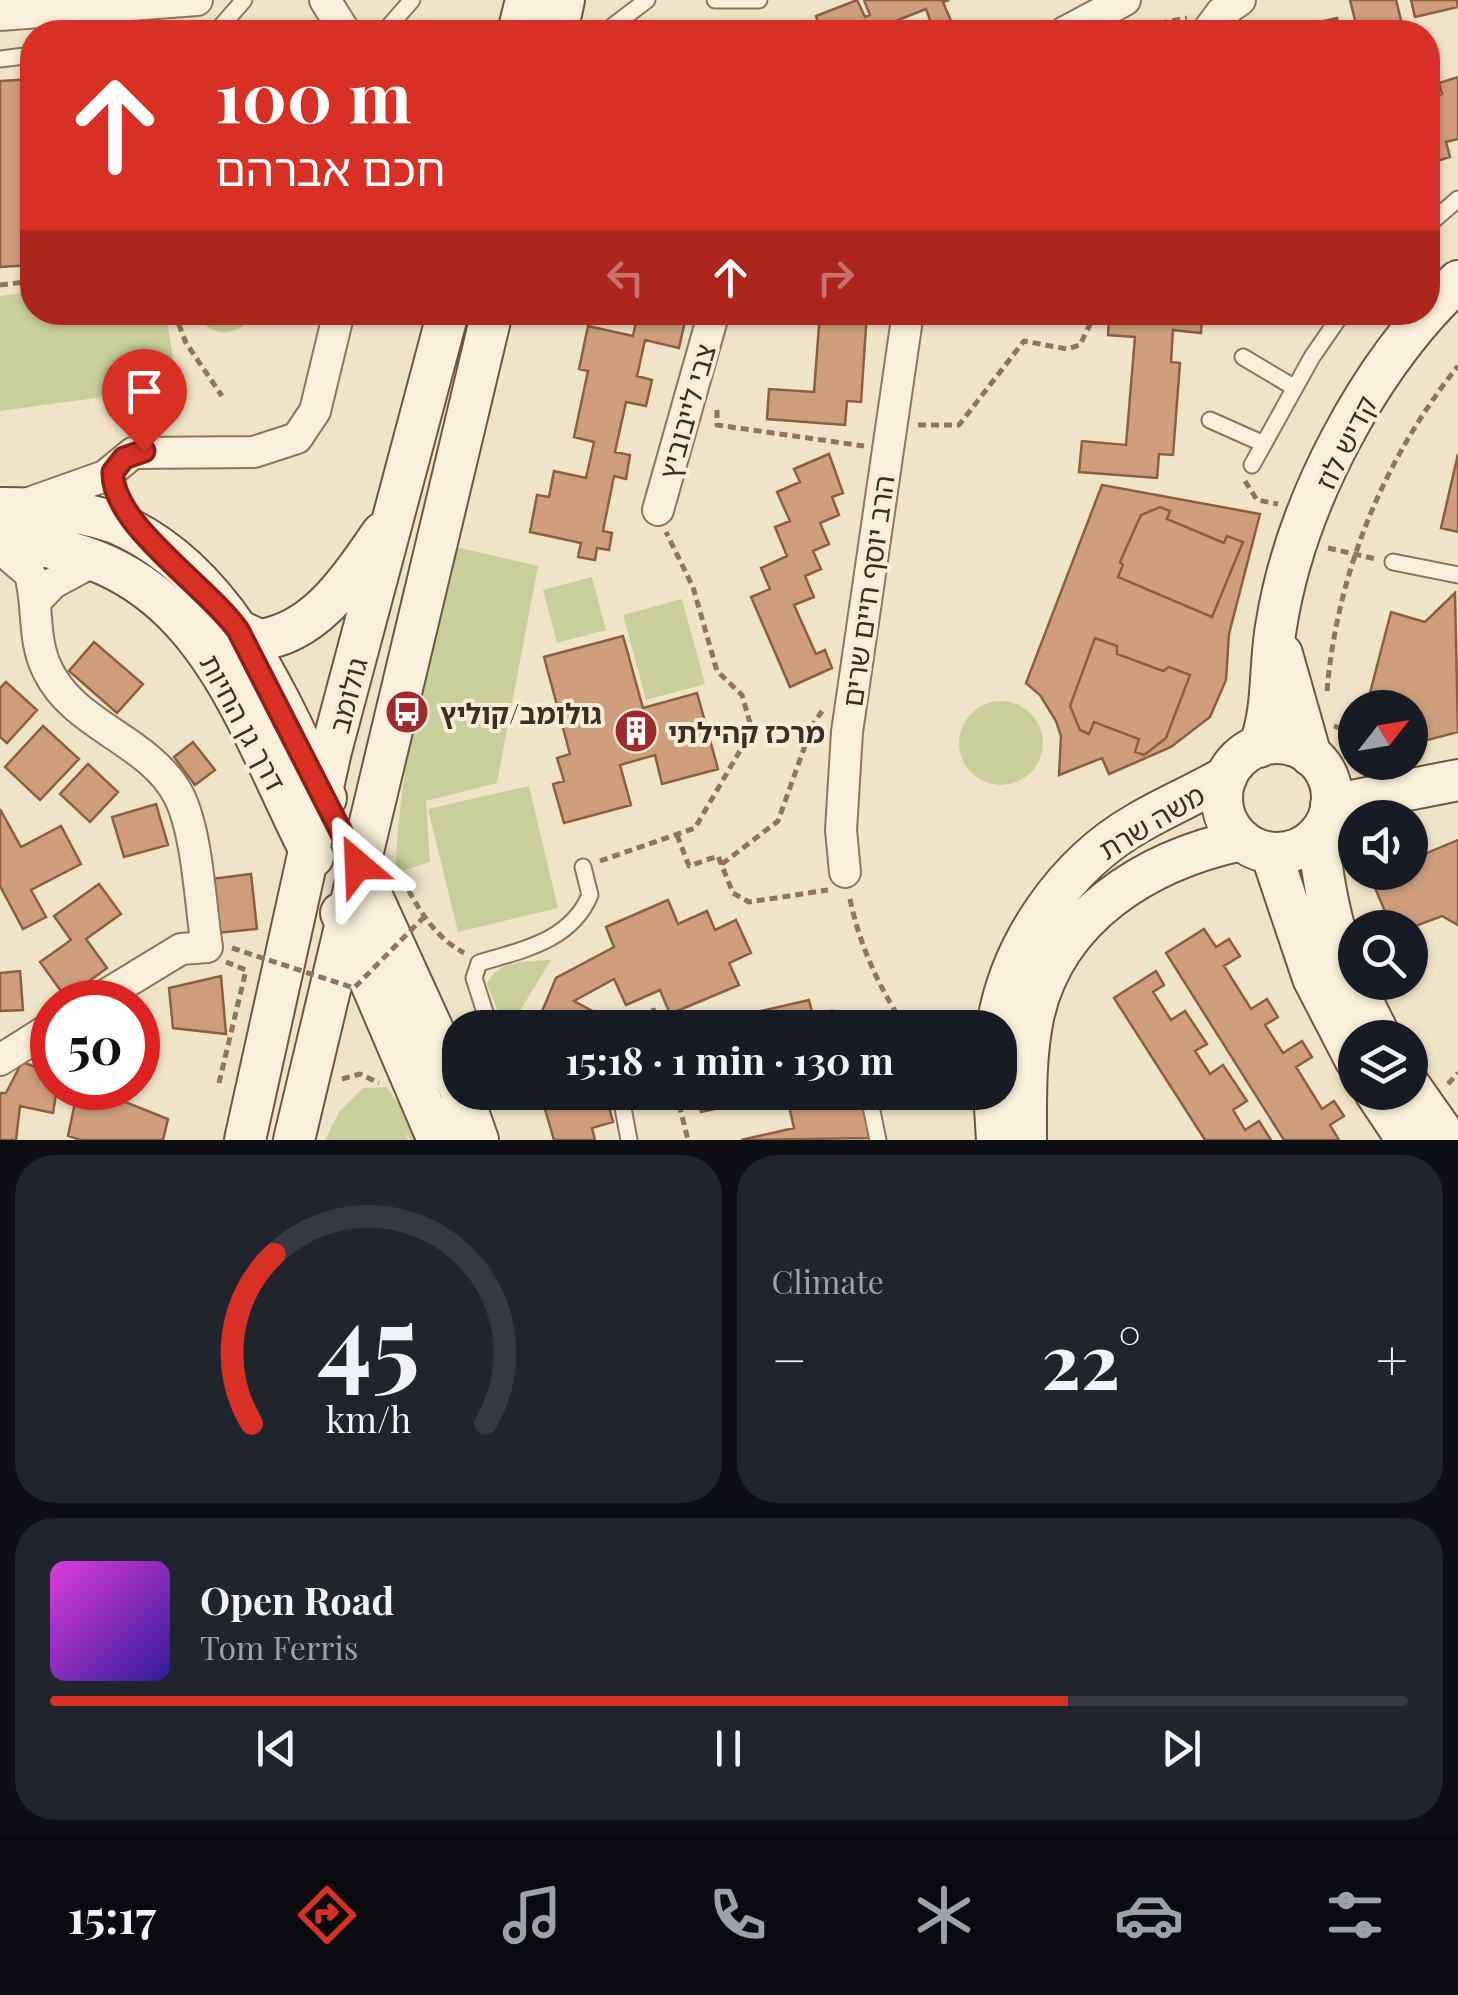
<!DOCTYPE html>
<meta charset="utf-8">
<style>
body{margin:0;font-family:"Playfair Display","Noto Sans Hebrew",serif;background:#20242c;color:#f1f3f6;height:100vh;display:flex;flex-direction:column;font-size:38px;white-space:nowrap}
*{box-sizing:border-box;margin:0}
p{font-size:32px;color:#9ea1a6}
.icon{flex:none;width:55px;height:55px;fill:none;stroke:currentColor;stroke-width:2;stroke-linecap:round;stroke-linejoin:round}
.map{position:relative;height:1140px;overflow:hidden}
.sheet{display:flex;flex-direction:column;gap:15px;padding:15px;background:#0d0f14;flex:1}
.sheet>*{flex:none}
.guide{position:absolute;left:20px;top:20px;width:1420px;height:305px;border-radius:40px;box-shadow:0 2px 8px #0004;background:#d93025;color:#fff;overflow:hidden}
.needle{width:65px;rotate:59deg}
.controls{position:absolute;left:1338px;top:690px;display:grid;gap:20px}
.controls a{display:grid;place-items:center;width:90px;height:90px;border-radius:50%;background:#171b24;box-shadow:0 2px 8px #0004;font-size:50px}
.speed{position:absolute;left:30px;top:980px;display:flex;gap:20px;font-size:50px;font-weight:700;text-align:center}
.speed>*{display:grid;place-content:center;width:130px;height:130px;border-radius:50%;background:#171b24;box-shadow:0 2px 8px #0004;line-height:1}
.speed .limit{border:15px solid #d22;background:#fff;color:#111}
.pin{position:absolute;display:grid;place-items:center;width:85px;height:85px;color:#fff;margin:-102px -42px;border-radius:50% 50% 50% 0;rotate:-45deg;box-shadow:0 0 10px #0007}
.pin .icon{rotate:45deg}
.me{position:absolute;width:110px;margin:-55px;rotate:334deg;stroke-linejoin:round;filter:drop-shadow(0 0 8px #0008)}
.turn{display:flex;align-items:center;gap:35px;height:210px;padding:0 30px;font-size:45px}
.turn .icon{width:130px;height:130px;stroke-width:2.5}
.turn b{display:block;font-size:70px;line-height:85px}
.lanes{display:flex;align-items:center;height:95px;padding:0 30px;background:#0003;justify-content:center;gap:50px;direction:ltr}
.lanes .off{opacity:.35}
.big{font-size:75px;font-weight:700;line-height:1.1}
.sheet .widget{flex:1;display:flex;flex-direction:column;justify-content:center;gap:15px;min-width:0;padding:0 35px;border-radius:40px;background:#20242c}
.sheet .dial{align-items:center;gap:0}
.dial svg{height:260px;overflow:visible;fill:none;stroke:#363941;stroke-width:7;stroke-linecap:round;text-anchor:middle}
.dial text{fill:#f1f3f6;stroke:none}
.song{display:flex;align-items:center;gap:30px}
.cover{width:120px;height:120px;border-radius:15px;background:linear-gradient(135deg,hsl(300 70% 55%),hsl(250 70% 35%))}
.played{height:10px;border-radius:5px;background:linear-gradient(90deg,#d93025 75%,#363941 75%)}
.keys{display:flex;justify-content:space-around;direction:ltr}
.heat{display:flex;justify-content:space-between;align-items:center;font-size:55px;direction:ltr}
.sheet .tiles{flex:1;display:grid;gap:15px;grid-template-columns:1fr 1fr}
.widget:last-child{grid-column:span 2}
.trip{position:absolute;left:442px;top:1010px;width:575px;height:100px;border-radius:40px;background:#171b24;box-shadow:0 2px 8px #0004;font-weight:700;line-height:100px;text-align:center}
.tabs{display:flex;height:160px;justify-content:space-around;align-items:center;background:#090b0e;color:#9ea1a6}
.tabs .icon{width:70px;height:70px}
.tabs .active{color:#d93025}
.tabs b{font-size:45px;color:#f1f3f6}
.map>svg:first-child{display:block}
.green{fill:#c9cf9b}
.building{fill:#cf9f7d;stroke:#8d5f41;stroke-width:2.5}
.lines{fill:none;stroke-linecap:round;stroke-linejoin:round}
.lane-casing{stroke:#8d765c;stroke-width:19}
.street-casing{stroke:#8d765c;stroke-width:34}
.secondary-casing{stroke:#6f573f;stroke-width:44}
.path{stroke:#8d765c;stroke-width:5;stroke-dasharray:8 5;stroke-linecap:butt}
.lane{stroke:#faf1dc;stroke-width:15}
.street{stroke:#faf1dc;stroke-width:30}
.secondary{stroke:#faf1dc;stroke-width:40}
.path-bridge{stroke:#8d765c;stroke-width:5;stroke-dasharray:8 5;stroke-linecap:butt}
.route-casing{stroke:#8d1f18;stroke-width:25}
.route{stroke:#d93025;stroke-width:18}
.labels{text-anchor:middle;dominant-baseline:central;stroke-width:8;stroke-linejoin:round;paint-order:stroke}
.street-label{font-size:28px;fill:#3d2e20;stroke:#f7eed8}
.poi-label{font-size:28px;font-weight:bold;fill:#3d2e20;stroke:#f7eed8;text-anchor:start}
</style>
<div class="map">
<svg width="1458" height="1140" viewBox="0 0 1458 1140">
<rect width="100%" height="100%" fill="#f0e4c8"/>
<path class="green" d="M32,292V312L166,313L177,387L0,411V296Z
M195,313H254C240,339 209,338 195,313Z
M456,547L538,566L497,783L426,801L430,862L396,873C397,762 431,654 456,547Z
M592,577L606,630L557,643L543,590Z
M682,599L705,684L646,700L623,615Z
M959 743a42 42 0 1 1 84 0a42 42 0 1 1-84 0Z
M529,786L558,908L458,932L428,809Z
M551,960L510,1027H504L487,984C498,959 527,962 551,960Z
M387,1087L409,1119L415,1140H410L406,1132L408,1140H325L339,1112L363,1088Z"/>
<path class="building" d="M857,0L865,17L870,15L864,0H949L943,2L951,21L933,28L926,9L868,32H821L816,16Z
M1350,0H1396L1404,32H1358Z
M1411,0H1457L1458,7L1415,17Z
M1337,18L1340,32H1294L1293,28Z
M1458,77V139L1446,142L1450,157L1428,164V99L1442,94L1439,83Z
M32,79V265L0,267V81Z
M638,312H687L679,348L645,340L637,376L652,380L646,406L626,402L615,452L630,455L626,479L614,476L603,531L612,533L609,550L597,548L595,560L578,557L581,543L530,532L537,495L549,497L554,471L586,478L594,442L574,437L588,371L579,369L588,326L633,336Z
M820,312H867L861,402L847,401L845,425L767,419L769,389L814,392Z
M1142,312H1230L1229,321L1202,319L1201,333L1173,330L1171,362L1180,363L1173,455L1159,454L1157,478L1079,472L1082,441L1126,445L1135,337L1108,335L1109,315L1142,318Z
M829,454L843,493L832,497L839,515L820,523L829,544L813,551L821,569L805,576L814,597L794,605L816,654L825,650L832,668L790,687L751,597L770,589L761,568L787,556L775,527L790,521L777,492L800,482L794,469Z
M1458,454V532L1441,528Z
M1102,485L1260,514L1229,634L1226,680L1210,717L1171,747L1109,774L1102,758L1059,775L1061,736L1056,721L1040,695L1026,683Z
M1160,507L1170,511L1167,519L1224,543L1227,536L1243,542L1212,617L1118,577L1123,565L1120,562L1141,515Z
M1455,593L1458,732L1420,742L1414,704L1370,693L1391,612L1425,622Z
M623,636L643,708L697,693L718,769L662,784L655,755L620,765L631,805L564,823L553,784L564,781L557,758L570,754L544,657Z
M1095,638L1117,646V654L1163,671L1169,667L1190,675L1166,738L1144,755L1135,752L1139,739L1094,722L1089,734L1080,730L1070,706Z
M94,642L143,684L117,713L69,671Z
M6,682L37,710L7,743L0,737V688Z
M43,726L79,759L40,800L5,767Z
M193,742L215,770L195,785L174,757Z
M88,764L118,792L90,822L60,794Z
M156,804L168,845L124,857L112,817Z
M0,809L21,847L61,826L81,864L31,890L46,917L23,929L0,886Z
M1458,840V925L1442,916L1410,928H1392L1370,876L1410,872V860Z
M251,874L257,929L217,933L211,879Z
M99,884L121,914L86,939L107,968L66,998L40,962L71,940L54,916Z
M668,900L678,924L707,911L715,930L736,920L751,953L729,963L739,985L670,1014L660,990L626,1005L614,979L574,1001L624,1028H535L556,978L614,947L606,927Z
M1204,929L1216,947L1229,939L1240,956L1224,966L1251,1009L1267,999L1278,1017L1265,1025L1283,1053L1302,1041L1312,1057L1296,1067L1322,1109L1334,1101L1344,1116L1330,1125L1339,1140H1284L1166,953Z
M20,971L23,1010L0,1011V973Z
M1156,971L1164,985L1153,992L1171,1020L1185,1011L1207,1044L1195,1051L1210,1074L1223,1065L1247,1101L1233,1110L1245,1130L1259,1121L1271,1140H1205L1114,998Z
M221,976L226,1034L173,1028L169,988Z
M809,1000L816,1028H687Z
M22,1062L52,1073V1088H57L53,1113L20,1106L16,1140H0V1093H6Z
M78,1088H100L95,1090L168,1119L163,1140H81L68,1136Z
M540,1092H605L613,1122L592,1128L595,1140H554Z
M697,1092H860L870,1138L741,1140L794,1128L786,1093L701,1112Z"/>
<g class="lines">
<defs>
<path id="lane" d="M715,0H759
M216,32L244,0
M384,32L412,0
M605,32L647,0
M0,59L32,55
M1428,225L1458,199
M1243,357L1295,388
M1210,420L1264,444
M1252,465L1312,357L1343,312
M1393,562L1458,575
M832,1019L848,1028
M490,1028L474,978L479,963C522,950 571,941 590,895L583,867
M620,1092L629,1140
M868,1092L878,1140"/>
<path id="street" d="M325,0L345,32
M0,15L197,0
M1065,32L1125,0
M1207,32L1221,13L1240,0
M26,504L105,476L133,453L254,452L297,438L315,411L339,312
M658,510L714,312
M0,548L30,574C39,606 32,640 48,671C75,727 150,740 179,796C198,835 200,904 207,947L181,949L94,1002
M35,602L53,583L98,559
M845,872L841,830L847,732L908,312
M0,1060L52,1027"/>
<path id="secondary" d="M518,32L526,0
M557,32L564,0
M0,508C41,508 91,510 129,529C231,580 280,701 326,798
M0,542C199,550 237,707 313,857
M238,630L259,640C317,633 351,577 382,533
M1282,654L1311,756
M1222 798a55 55 0 1 1 110 0a55 55 0 1 1-110 0Z
M1259,747C1274,709 1269,667 1276,627C1295,505 1368,366 1458,281
M1331,805L1458,780
M1318,835C1327,920 1341,962 1381,1038
M1271,853L1313,978L1355,1059
M355,859L460,1089
M341,913L438,1140
M997,1028C1009,945 1066,864 1138,823C1167,806 1198,793 1227,776
M1410,1086L1448,1140
M461,1092L478,1140
M994,1092L997,1140
M1375,1092L1407,1140
M245,1140L331,751L448,312
M294,1140L492,312
M1026,1140C1026,1099 1025,1058 1033,1018C1055,916 1147,860 1242,840"/>
</defs>
<use href="#lane" class="lane-casing"/>
<use href="#street" class="street-casing"/>
<use href="#secondary" class="secondary-casing"/>
<path class="path" d="M1134,28L1187,18
M0,285L32,281
M174,312L186,343L222,396
M717,410V425L864,446
M918,425H959L1024,341L1067,349L1080,345L1096,312
M1245,481L1257,500L1278,504
M1328,548L1376,559
M1327,691C1337,572 1384,459 1458,366
M1334,726L1355,733
M677,835L689,866L718,856L733,893L749,902L828,890
M600,861L695,828L752,730L742,695L717,671L693,587L666,532
M722,864L778,821L812,726L822,711
M401,888L405,884C421,913 435,937 464,953
M850,899C859,944 880,990 906,1028
M653,1008L658,1028
M342,1079L360,1074L379,1083
M219,1083L246,970L226,962
M1448,1084L1458,1073
M676,1092L688,1140
M952,1092L962,1106"/>
<use href="#lane" class="lane"/>
<use href="#street" class="street"/>
<use href="#secondary" class="secondary"/>
<path class="path-bridge" d="M232,948L354,988L423,918"/>
</g>
<g class="lines">
<defs>
<path id="route" d="M144,451L124,458L113,472C111,524 206,585 238,630L358,865"/>
</defs>
<use href="#route" class="route-casing"/>
<use href="#route" class="route"/>
</g>
<defs>
<symbol id="bus-disc" viewBox="-11 -11 22 22"><circle r="9.5" fill="#9e2a2b" stroke="#f7eed8"/><path d="M-5-6H5V4H4V6H2V4H-2V6H-4V4H-5ZM-3.5-4V0h7V-4ZM-3.5 1.2v1.5H-2V1.2ZM2 1.2v1.5H3.5V1.2Z" fill="#fff"/></symbol>
<symbol id="building-disc" viewBox="-11 -11 22 22"><circle r="9.5" fill="#9e2a2b" stroke="#f7eed8"/><path d="M-4-6H4V6H1V3H-1V6H-4ZM-2.5-4.3h1.7v1.8h-1.7ZM.8-4.3h1.7v1.8H.8ZM-2.5-1h1.7V.8h-1.7ZM.8-1h1.7V.8H.8Z" fill="#fff"/></symbol>
</defs>
<g fill-rule="evenodd">
<use href="#bus-disc" x="382" y="687" width="50" height="50"/>
<use href="#building-disc" x="611" y="706" width="50" height="50"/>
</g>
<g class="labels">
<g class="street-label">
<text transform="translate(686 411) rotate(-74)">צבי לייבוביץ</text>
<text transform="translate(1345 442) rotate(-63)">קדיש לוז</text>
<text transform="translate(867 591) rotate(-82)">הרב יוסף חיים שרים</text>
<text transform="translate(347 695) rotate(-75)">גולומב</text>
<text transform="translate(244 722) rotate(62)">דרך גן החיות</text>
<text transform="translate(1151 821) rotate(-31)">משה שרת</text>
</g>
<g class="poi-label">
<text x="440" y="712">גולומב/קוליץ</text>
<text x="668" y="731">מרכז קהילתי</text>
</g>
</g>
</svg>
<div class="controls">
<a><svg class="needle" viewBox="-14 -14 28 28"><path d="M0-13l5 13h-10z" fill="#e53935"/><path d="M0 13l5-13h-10z" fill="#9ea1a6"/></svg></a>
<a><svg class="icon" aria-label="sound" viewBox="0 0 24 24"><path d="M4 9h4l5-4v14l-5-4H4zM17 9q2 3 0 6"/></svg></a>
<a><svg class="icon" aria-label="search" viewBox="0 0 24 24"><circle cx="10" cy="10" r="6"/><path d="M15 15l6 6"/></svg></a>
<a><svg class="icon" aria-label="layers" viewBox="0 0 24 24"><path d="M12 4l9 5-9 5-9-5zM3 14l9 5 9-5"/></svg></a>
</div>
<div class="speed"><div class="limit">50</div></div>
<div class="pin" style="left:144px;top:451px;background:#d93025"><svg class="icon" aria-label="arrive" viewBox="0 0 24 24"><path d="M6 21V4h12l-3 4 3 4H6"/></svg></div>
<svg class="me" style="left:358px;top:865px" viewBox="-20 -20 40 40"><path d="M0-17L14 15 0 8-14 15z" fill="#d93025" stroke="#fff" stroke-width="4"/></svg>
<div class="trip">15:18 · 1 min · 130 m</div>
<div class="guide">
<div class="turn"><svg class="icon" aria-label="ahead" viewBox="0 0 24 24"><path d="M12 20V5M6 11l6-6 6 6"/></svg><div><b>100 m</b>חכם אברהם</div></div>
<div class="lanes"><svg class="icon off" aria-label="left" viewBox="0 0 24 24"><path d="M17 20v-9H6M10 6l-5 5 5 5"/></svg><svg class="icon" aria-label="ahead" viewBox="0 0 24 24"><path d="M12 20V5M6 11l6-6 6 6"/></svg><svg class="icon off" aria-label="right" viewBox="0 0 24 24"><path d="M7 20v-9h11M14 6l5 5-5 5"/></svg></div>
</div>
</div>
<section class="sheet">
<div class="tiles">
<div class="widget dial"><svg viewBox="0 0 100 80">
<path d="M14 69A42 42 0 1 1 86 69"/>
<path d="M14 69A42 42 0 0 1 21 17" stroke="#d93025"/>
<text x="50" y="56" font-size="32" font-weight="700">45</text>
<text x="50" y="72" font-size="11">km/h</text>
</svg></div>
<div class="widget"><p>Climate</p>
<div class="heat"><a>−</a><b class="big">22°</b><a>+</a></div>
</div>
<div class="widget">
<div class="song"><i class="cover"></i><div><b>Open Road</b><p>Tom Ferris</p></div></div>
<div class="played"></div>
<div class="keys"><svg class="icon" aria-label="previous" viewBox="0 0 24 24"><path d="M18 5L8 12l10 7zM5 5v14"/></svg><svg class="icon" aria-label="pause" viewBox="0 0 24 24"><path d="M8 5v14M16 5v14"/></svg><svg class="icon" aria-label="next" viewBox="0 0 24 24"><path d="M6 5l10 7-10 7zM19 5v14"/></svg></div>
</div>
</div>
</section>
<nav class="tabs">
<b>15:17</b>
<svg class="icon active" aria-label="directions" viewBox="0 0 24 24"><path d="M12 3l9 9-9 9-9-9zM9 14v-3h6M13 9l2 2-2 2"/></svg>
<svg class="icon" aria-label="music" viewBox="0 0 24 24"><path d="M9 18V5l10-2v13"/><circle cx="6" cy="18" r="3"/><circle cx="16" cy="16" r="3"/></svg>
<svg class="icon" aria-label="phone" viewBox="0 0 24 24"><path d="M5 4h4l2 5-3 2q2 4 5 5l2-3 5 2v4C11 20 4 13 5 4z"/></svg>
<svg class="icon" aria-label="climate" viewBox="0 0 24 24"><path d="M12 3v18M4 7l16 10M4 17L20 7"/></svg>
<svg class="icon" aria-label="car" viewBox="0 0 24 24"><path d="M5 17H2v-5l4-1 3-4h7l3 4 3 1v5h-3M9 17h6M6 11h13"/><circle cx="7" cy="17" r="2"/><circle cx="17" cy="17" r="2"/></svg>
<svg class="icon" aria-label="filters" viewBox="0 0 24 24"><path d="M4 7h16M4 17h16"/><circle cx="9" cy="7" r="2"/><circle cx="15" cy="17" r="2"/></svg>
</nav>
